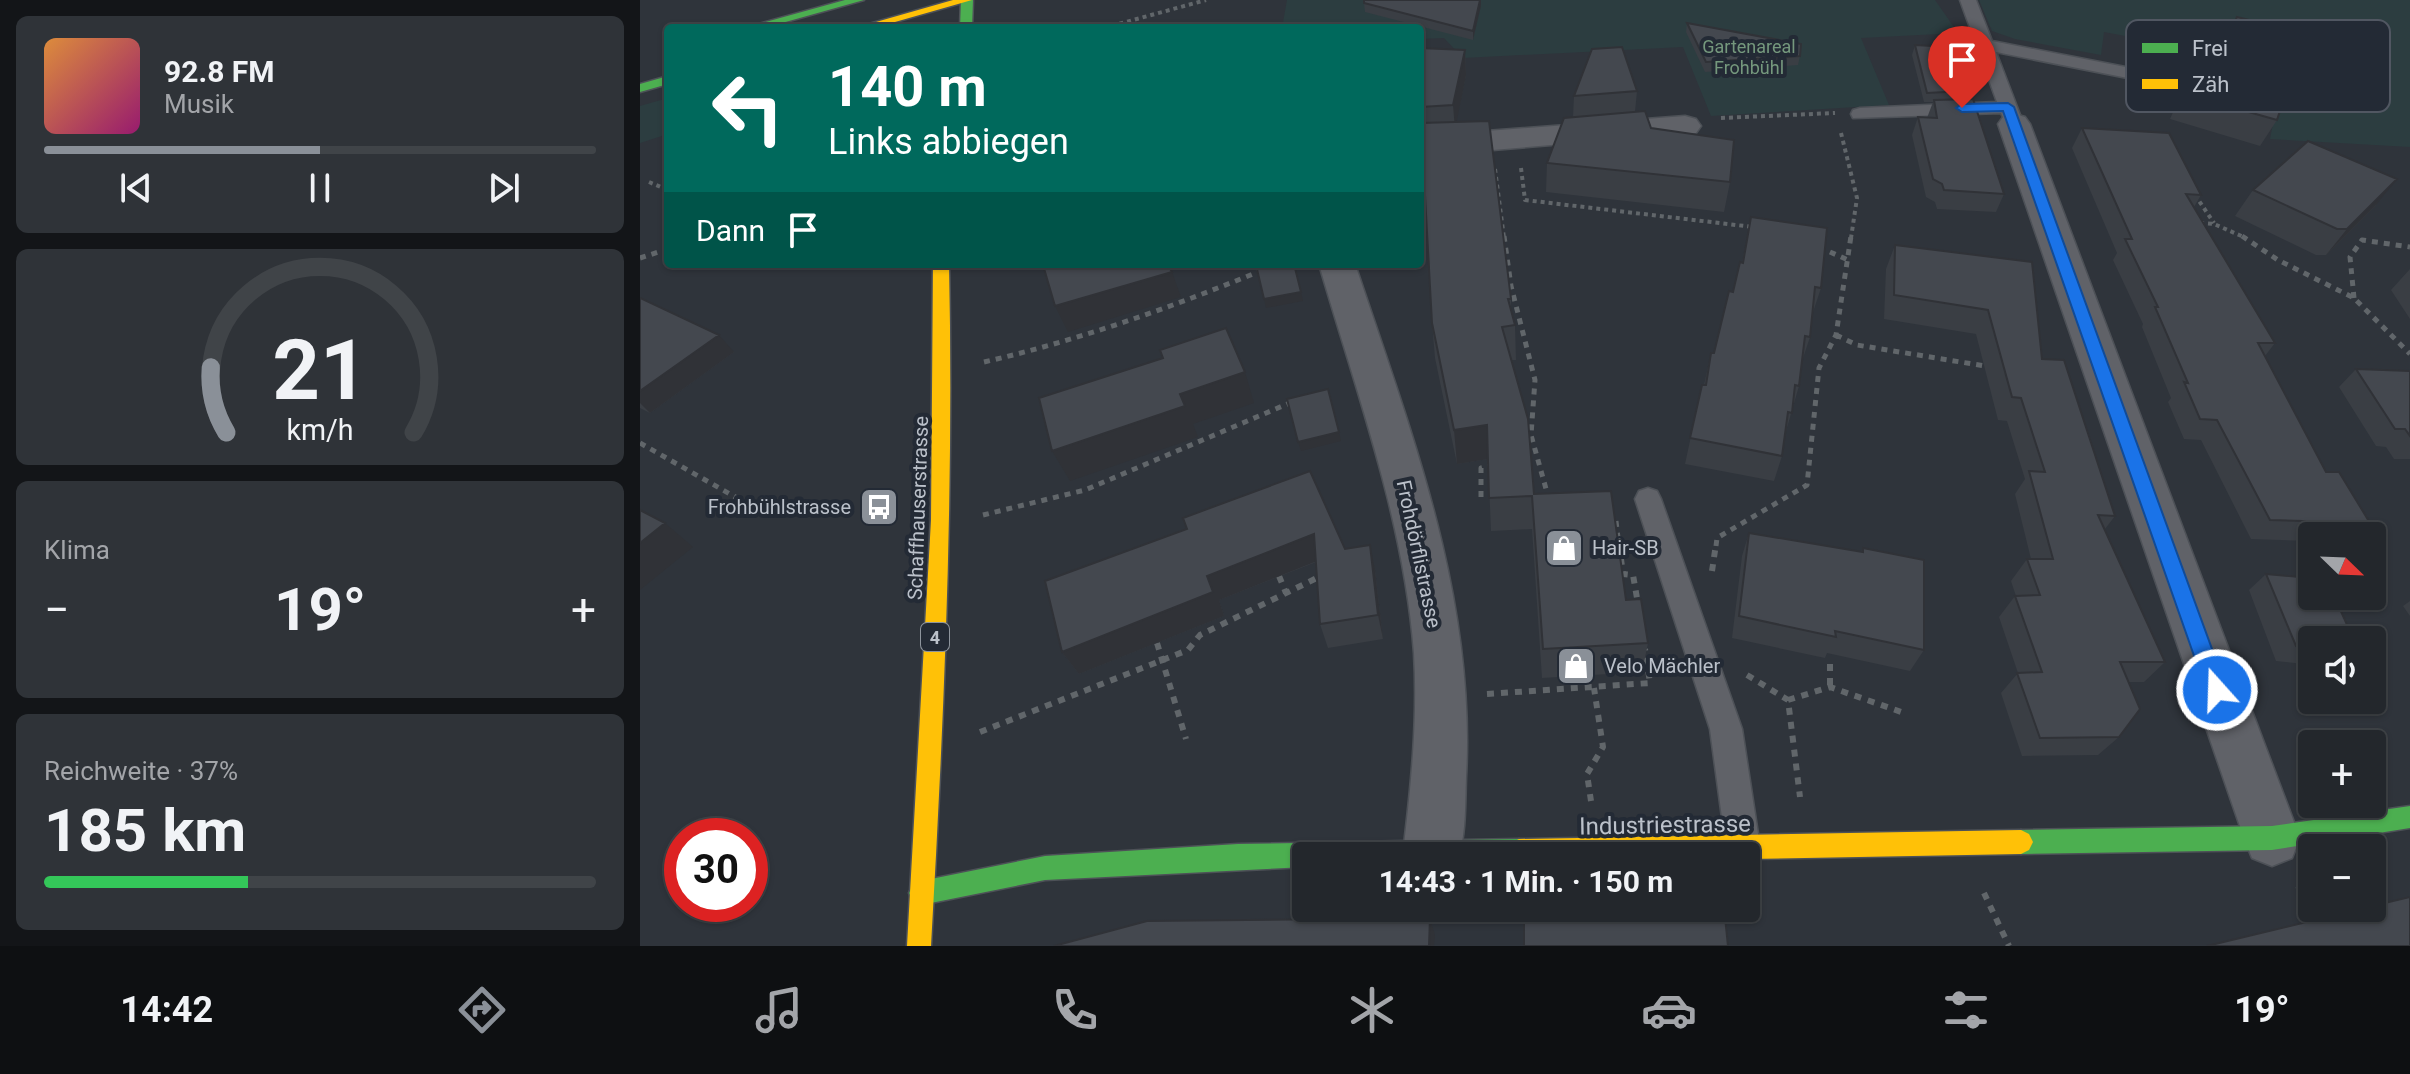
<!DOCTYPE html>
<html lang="de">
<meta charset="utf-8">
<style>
body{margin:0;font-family:Roboto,sans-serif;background:#2f3338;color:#f1f3f6;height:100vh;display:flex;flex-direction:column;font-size:30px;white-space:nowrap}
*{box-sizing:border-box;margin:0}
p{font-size:26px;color:#a3a5a9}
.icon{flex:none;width:44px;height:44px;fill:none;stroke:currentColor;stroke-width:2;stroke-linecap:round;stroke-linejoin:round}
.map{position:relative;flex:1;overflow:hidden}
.side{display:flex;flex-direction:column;gap:16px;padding:16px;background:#131518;width:640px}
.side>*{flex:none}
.banner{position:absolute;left:24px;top:24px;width:760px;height:244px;border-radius:8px;box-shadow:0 2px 6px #0004,0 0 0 2px #404448;background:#00695c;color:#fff;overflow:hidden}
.needle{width:52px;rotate:113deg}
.buttons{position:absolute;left:1658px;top:522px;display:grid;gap:16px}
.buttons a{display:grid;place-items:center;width:88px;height:88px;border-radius:8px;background:#23272c;box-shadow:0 2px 6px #0004,0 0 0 2px #404448;font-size:40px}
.speed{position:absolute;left:24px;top:818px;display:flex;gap:16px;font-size:40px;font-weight:700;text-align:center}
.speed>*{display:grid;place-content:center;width:104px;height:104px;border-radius:50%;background:#23272c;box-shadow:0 2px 6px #0004,0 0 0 2px #404448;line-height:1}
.speed .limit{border:12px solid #d22;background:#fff;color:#111}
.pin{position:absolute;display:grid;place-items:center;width:68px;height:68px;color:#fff;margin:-82px -34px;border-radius:50% 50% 50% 0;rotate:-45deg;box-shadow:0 0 8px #0007}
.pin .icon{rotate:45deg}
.me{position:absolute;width:88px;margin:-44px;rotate:340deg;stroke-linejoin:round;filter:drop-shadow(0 0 6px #0008)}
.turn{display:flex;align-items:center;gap:28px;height:168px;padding:0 32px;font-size:36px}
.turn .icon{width:104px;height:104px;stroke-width:2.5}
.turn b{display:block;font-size:56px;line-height:68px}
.then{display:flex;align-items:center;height:76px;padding:0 32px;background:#0003;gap:16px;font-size:30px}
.big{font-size:60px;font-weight:700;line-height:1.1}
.side .card{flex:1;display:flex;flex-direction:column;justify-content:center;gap:12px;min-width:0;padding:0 28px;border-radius:12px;background:#2f3338}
.side .dial{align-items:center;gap:0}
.dial svg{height:208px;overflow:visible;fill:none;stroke:#404448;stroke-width:7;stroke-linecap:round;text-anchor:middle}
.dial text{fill:#f1f3f6;stroke:none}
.song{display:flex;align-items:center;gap:24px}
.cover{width:96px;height:96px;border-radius:12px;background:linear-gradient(135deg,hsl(30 70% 55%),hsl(320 70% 35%))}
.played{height:8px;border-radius:4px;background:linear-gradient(90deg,#8a9098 50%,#404448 50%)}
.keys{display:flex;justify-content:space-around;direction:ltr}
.heat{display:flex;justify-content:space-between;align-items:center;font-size:44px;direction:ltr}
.charge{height:12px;border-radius:6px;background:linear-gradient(90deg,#34c759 37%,#404448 0)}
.trip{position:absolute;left:652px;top:842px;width:468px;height:80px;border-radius:8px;background:#23272c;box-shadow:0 2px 6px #0004,0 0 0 2px #404448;font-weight:700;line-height:80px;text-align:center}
.tabs{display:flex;height:128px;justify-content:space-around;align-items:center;background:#0e1012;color:#a3a5a9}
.tabs .icon{width:56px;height:56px}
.tabs .active{color:#8a9098}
.tabs b{font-size:36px;color:#f1f3f6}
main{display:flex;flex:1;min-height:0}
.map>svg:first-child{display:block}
.green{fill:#2c3d40}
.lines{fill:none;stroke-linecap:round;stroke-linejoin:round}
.lane-casing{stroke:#4d5157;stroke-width:3}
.street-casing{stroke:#4d5157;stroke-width:3}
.fast-casing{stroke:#4d5157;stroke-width:3}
.slow-casing{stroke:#4d5157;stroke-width:3}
.path-far2{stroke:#61666a;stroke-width:4;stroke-dasharray:4 4;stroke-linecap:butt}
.path-far1{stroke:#61666a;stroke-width:5;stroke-dasharray:6 6;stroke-linecap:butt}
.path{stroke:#61666a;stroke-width:6;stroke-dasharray:7 7;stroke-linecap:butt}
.lane{fill:#606268;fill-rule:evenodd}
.street{fill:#606268;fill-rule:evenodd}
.fast{fill:#4caf50;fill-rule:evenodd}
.slow{fill:#ffc107;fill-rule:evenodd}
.wall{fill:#3a3e44}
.shaded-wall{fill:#303237}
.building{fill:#44484f;stroke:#303237;stroke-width:2}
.route{fill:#1a73e8;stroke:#114b97;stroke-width:2}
.labels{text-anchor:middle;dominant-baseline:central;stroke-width:8;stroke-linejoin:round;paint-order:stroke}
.far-park-label{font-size:18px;fill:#75987d;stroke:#232a35}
.shield{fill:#232a35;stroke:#8d949d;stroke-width:2}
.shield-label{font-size:18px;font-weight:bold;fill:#bbc1ca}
.poi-label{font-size:20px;fill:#bbc1ca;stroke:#232a35;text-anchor:start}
.street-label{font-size:20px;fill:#bbc1ca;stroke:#232a35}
.near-street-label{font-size:24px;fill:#bbc1ca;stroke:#232a35}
.key{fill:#232a35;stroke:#515762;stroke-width:2}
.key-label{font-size:22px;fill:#bbc1ca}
</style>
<main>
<section class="side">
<div class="card">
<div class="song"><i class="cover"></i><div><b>92.8 FM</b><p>Musik</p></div></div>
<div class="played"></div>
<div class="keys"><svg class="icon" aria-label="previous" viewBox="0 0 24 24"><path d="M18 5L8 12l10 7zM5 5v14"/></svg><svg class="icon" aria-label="pause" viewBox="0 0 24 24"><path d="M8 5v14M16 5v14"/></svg><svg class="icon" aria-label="next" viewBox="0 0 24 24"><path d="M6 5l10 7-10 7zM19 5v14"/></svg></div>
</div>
<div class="card dial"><svg viewBox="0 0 100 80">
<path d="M14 69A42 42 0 1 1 86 69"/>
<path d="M14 69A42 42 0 0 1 8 44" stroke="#8a9098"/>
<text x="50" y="56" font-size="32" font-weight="700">21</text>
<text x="50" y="72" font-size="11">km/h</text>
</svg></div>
<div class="card"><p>Klima</p>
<div class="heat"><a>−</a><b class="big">19°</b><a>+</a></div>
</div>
<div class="card"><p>Reichweite · 37%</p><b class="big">185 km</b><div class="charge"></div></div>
</section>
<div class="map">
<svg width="1770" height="946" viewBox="0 0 1770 946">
<rect width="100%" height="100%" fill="#2f343b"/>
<path class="green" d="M647,0H1295L1318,33L1221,38L1249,105L1071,116L1043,47L823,58L804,38L780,39V28H642Z
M1339,0H1770V147L1630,139L1650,38L1584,25L1559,48L1498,33L1496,38L1464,32L1461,55L1375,39L1352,31Z
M28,98V134L0,143V106Z"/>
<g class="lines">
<defs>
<path id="lane" d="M1320,0H1336L1352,41L1516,73L1559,53L1598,62L1601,66L1592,71L1561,64L1518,84L1356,52L1382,120L1380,124H1366L1361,113L1213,118L1211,114L1213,110L1220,108L1357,102Z
M1008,488L1017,491L1021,499L1102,729L1120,847L1115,859L1106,863V856H1090L1086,847L1070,729L995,499L999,491Z"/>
<path id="street" d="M1374,114L1385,117L1390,124L1660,838L1652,858L1632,866L1612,858L1604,838L1358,124L1363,117Z
M1045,116L1056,119L1061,126L1056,133L780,156V136Z
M679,264H715C771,432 836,598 826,777C825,803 826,831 819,856H765L763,853C771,787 778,720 774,653C764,520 716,391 679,264Z"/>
<path id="fast" d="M205,0H224L124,28H104Z
M321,0H333L332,28H320Z
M28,76V84L0,92V84Z
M1770,806V828L1632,850L1381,854L1373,850L1369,842L1373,834L1381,830L1632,826Z
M879,839L887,843L891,851L889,856H666V867L405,880L281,905L273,901L269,893L273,885L281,881L405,856L598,844Z"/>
<path id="slow" d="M313,0H332L234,28H215Z
M293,264H309C314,492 304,719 291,946H267L291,520Z
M1381,830L1389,834L1393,842L1389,850L1381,854L1106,859V856H869L867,851L871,843L879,839Z"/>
</defs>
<use href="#lane" class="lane-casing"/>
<use href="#street" class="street-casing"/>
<use href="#fast" class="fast-casing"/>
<use href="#slow" class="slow-casing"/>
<path class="path-far2" d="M464,28L566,0
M1081,118L1195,113
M1201,133L1217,198L1211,238
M881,168L885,200L1113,227
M855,169L864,238
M9,182L28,190
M1555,195L1574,223
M1560,223L1574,224L1606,238"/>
<path class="path-far1" d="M864,236L871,286L895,380L891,435L908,496
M1602,236L1638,260L1714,298L1770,354
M1179,247L1208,260
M0,258L28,249
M1714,298L1710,257L1722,240L1770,247
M1196,335L1217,345L1351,367
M344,362C440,340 532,307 623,270
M0,443L127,515
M841,497V468L854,465
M343,515L445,490L652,402
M976,521L979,546
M1076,546L1077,538L1167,485L1179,368L1196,335L1211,236"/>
<path class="path" d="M979,544L983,574L993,575L998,604
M1072,571L1076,544
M639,576L646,593
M517,643L546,739
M1190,664V687
M1107,675L1148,700L1160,797
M847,694L1010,683L1005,649
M1148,700L1190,687L1267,714
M340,732L548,650L560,635L681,576
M951,801L947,774L963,747L954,688
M1658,886L1683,924
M1344,893L1369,946"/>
<use href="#lane" class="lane"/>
<use href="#street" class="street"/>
<use href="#fast" class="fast"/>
<use href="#slow" class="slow"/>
</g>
<path class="wall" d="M841,0L833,40L725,12L724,3Z
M1597,17L1643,48L1632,66H1630L1637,120L1620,146L1530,119L1549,76L1563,51L1570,53L1583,44Z
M1047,23L1160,56L1158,65L1065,72L1046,32Z
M1275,45L1324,91L1321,99L1364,194L1356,212L1297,209L1295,202L1286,197L1272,135L1278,117L1287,118L1293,102H1284L1272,55Z
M780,48L825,50L826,75L816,122L871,299V310L875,325L876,360H872L894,494L986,600L1008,643L1002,672L902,678L892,529L851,531L848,459L817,464L795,358L792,323L782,123L780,107Z
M997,91L995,112L1011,128L1090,182L1084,212L906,192L907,163L933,117L934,96Z
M1442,128L1561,195L1554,207L1635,343L1625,356L1686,472L1730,523L1715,536H1672V541L1611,539L1561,440L1544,439L1528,402L1531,398L1502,327L1503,324L1473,260L1477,253L1432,148Z
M1613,190L1736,205L1686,255H1676L1595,216Z
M1111,217L1181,288L1172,315L1170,337L1162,361L1159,386L1146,431L1142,456L1134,481L1045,464L1062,385H1064L1071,353H1074L1102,263Z
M1255,245L1392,262L1402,359L1475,516L1465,529L1525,662L1504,682H1488L1479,737L1458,755L1382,756L1361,693L1378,673L1359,617L1375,596H1376L1371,581L1387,559H1391L1375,494L1385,479L1367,421L1358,420L1336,334L1244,319L1246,269Z
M1770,269V319L1751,290Z
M0,298L94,352L10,413L0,408Z
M1716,369L1770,371V459H1754L1746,447L1736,446L1699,387Z
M1109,533L1221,552L1223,548L1284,650L1270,671L1187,653L1185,658L1092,638L1102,556Z
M705,549L735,570L743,639L688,648L680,624L676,562L579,600L584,616L439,674L422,652Z
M1626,574L1672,640V665L1636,661L1609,590Z
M1770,601V616L1763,606Z"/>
<path class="shaded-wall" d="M836,0H841V6L833,40V31Z
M825,50L826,75L815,130L813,105Z
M1757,179L1736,205L1686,255L1707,229Z
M532,272L541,297L428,332L415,306Z
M661,292L663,301L626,308L624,299Z
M79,335L94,352L10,413L0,403V391Z
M605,372L614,403L553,424L558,437L430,481L412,451L540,394Z
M847,425L848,459L817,464L814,430Z
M699,432L701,441L661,451L658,442Z
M25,523L53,547L0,590V543Z
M674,534L682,559L579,600L584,616L439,674L422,652L567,576Z
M730,545L735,570L743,639L738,615Z
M790,918L795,935L794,946H789Z"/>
<path class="building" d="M724,0H840L833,31L724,3Z
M1597,17L1650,30L1643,48L1588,36Z
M1047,23L1161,44L1160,56L1066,62Z
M569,24L571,28H554Z
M1576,42L1631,54L1629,64L1633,70L1651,77L1637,120L1545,94L1563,51L1570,53Z
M1275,45L1311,47L1324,91L1287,93Z
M982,47L997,91L934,96L952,49Z
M780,48L825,50L813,105L781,107Z
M1333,99L1364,194L1304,190L1302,184L1293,179L1278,117L1297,118L1294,100Z
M1005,111L1011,128L1094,140L1090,182L907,163L924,118Z
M849,121L871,299H868L875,325L862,327L888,419L894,494L971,491L986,600L1001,599L1008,643L903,649L892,496L849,498L847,425L814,430L792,323L781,123Z
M1442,128L1529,133L1561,195L1546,194L1635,343H1618L1686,472H1699L1730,523L1630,520L1577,420L1560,419L1544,382L1548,383L1515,307H1518L1485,239H1492Z
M1668,141L1757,179L1707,229H1697L1613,190Z
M1111,217L1187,228L1181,288L1175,287L1170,337L1165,336L1159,386L1155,385L1152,413L1148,412L1142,456L1050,438L1062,385H1066L1071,353H1074L1089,291L1093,292L1100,262L1103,263Z
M1255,245L1392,262L1402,359L1424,360L1475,516L1458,515L1525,662H1480L1500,709L1479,737L1400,738L1377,673L1402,672L1375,596L1400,595L1387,559H1413L1389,471L1405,472L1381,398L1372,397L1348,310L1254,295Z
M407,264H528L532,272L415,306L403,265Z
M620,264H654L661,292L624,299L616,265Z
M0,298L79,335L0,391Z
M586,328L605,372L540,394L545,406L412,451L399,398L523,358L520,350Z
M1716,369L1770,371V436L1765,429H1755Z
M688,389L699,432L658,442L647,399Z
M670,471L705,549L730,545L738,615L680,624L674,534L567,576L573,592L422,652L405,581L547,529L543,518Z
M0,510L25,523L0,543Z
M1109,533L1223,552V548L1284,560V650L1195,631L1196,637L1099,616Z
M1626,574L1672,578V596H1694L1714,640H1672V648L1656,646Z
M1770,897V946H1567L1725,908H1732V906Z
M1085,917L1088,946H884V922Z
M790,918L789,946H414L507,921Z"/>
<path class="route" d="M1368,103L1374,107L1587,690L1584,697L1577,699L1569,697L1566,690L1363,111L1322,112L1316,108L1322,104Z"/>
<defs>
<symbol id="bus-square" viewBox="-11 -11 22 22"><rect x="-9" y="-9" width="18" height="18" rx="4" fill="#8a9098" stroke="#232a35"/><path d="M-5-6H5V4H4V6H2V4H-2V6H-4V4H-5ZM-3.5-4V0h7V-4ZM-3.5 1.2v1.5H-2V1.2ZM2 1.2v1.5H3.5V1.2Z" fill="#fff"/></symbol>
<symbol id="shop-square" viewBox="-11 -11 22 22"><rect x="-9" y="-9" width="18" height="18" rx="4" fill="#8a9098" stroke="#232a35"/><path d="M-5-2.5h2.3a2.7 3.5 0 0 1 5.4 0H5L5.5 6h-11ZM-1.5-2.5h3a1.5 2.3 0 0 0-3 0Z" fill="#fff"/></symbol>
</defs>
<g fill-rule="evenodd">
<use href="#bus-square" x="217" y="485" width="44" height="44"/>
<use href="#shop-square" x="902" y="526" width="44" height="44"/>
<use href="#shop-square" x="914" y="644" width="44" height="44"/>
</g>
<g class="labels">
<g class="far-park-label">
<text x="1109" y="46">Gartenareal<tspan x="1109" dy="21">Frohbühl</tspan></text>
</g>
<rect class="shield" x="281" y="623" width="28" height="28" rx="6"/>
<g class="shield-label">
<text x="295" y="637">4</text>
</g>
<g class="poi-label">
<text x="211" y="507" text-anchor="end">Frohbühlstrasse</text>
<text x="952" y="548">Hair-SB</text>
<text x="964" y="666">Velo Mächler</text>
</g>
<g class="street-label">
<text transform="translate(278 508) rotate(-88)">Schaffhauserstrasse</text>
<text transform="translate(779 554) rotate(78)">Frohdörflistrasse</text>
</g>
<g class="near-street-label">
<text transform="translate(1025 825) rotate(-1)">Industriestrasse</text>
</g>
</g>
<rect x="1486" y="20" width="264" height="92" rx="12" class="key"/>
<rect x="1502" y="43" width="36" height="10" fill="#4caf50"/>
<rect x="1502" y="79" width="36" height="10" fill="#ffc107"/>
<g class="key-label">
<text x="1552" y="56">Frei</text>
<text x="1552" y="92">Zäh</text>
</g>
</svg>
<div class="buttons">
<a><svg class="needle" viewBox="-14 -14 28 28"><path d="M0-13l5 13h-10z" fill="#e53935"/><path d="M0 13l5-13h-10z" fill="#a3a5a9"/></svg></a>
<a><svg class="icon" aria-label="sound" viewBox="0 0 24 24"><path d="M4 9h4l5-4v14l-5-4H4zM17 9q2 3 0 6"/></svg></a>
<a>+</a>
<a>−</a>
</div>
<div class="speed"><div class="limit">30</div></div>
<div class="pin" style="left:1322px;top:108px;background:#d93025"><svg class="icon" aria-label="arrive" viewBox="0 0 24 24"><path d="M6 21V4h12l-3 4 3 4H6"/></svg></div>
<svg class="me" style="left:1577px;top:690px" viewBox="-20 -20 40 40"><circle r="17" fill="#1a73e8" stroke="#fff" stroke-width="3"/><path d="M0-11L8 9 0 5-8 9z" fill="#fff"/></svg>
<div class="trip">14:43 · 1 Min. · 150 m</div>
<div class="banner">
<div class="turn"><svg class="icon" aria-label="left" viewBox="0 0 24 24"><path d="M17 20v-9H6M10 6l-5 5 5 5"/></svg><div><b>140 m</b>Links abbiegen</div></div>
<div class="then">Dann<svg class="icon" aria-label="arrive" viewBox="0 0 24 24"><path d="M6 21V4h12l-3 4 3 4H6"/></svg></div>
</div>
</div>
</main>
<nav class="tabs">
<b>14:42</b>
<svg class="icon active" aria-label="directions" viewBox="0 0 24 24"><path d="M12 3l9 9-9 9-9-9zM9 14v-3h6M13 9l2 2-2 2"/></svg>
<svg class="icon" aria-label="music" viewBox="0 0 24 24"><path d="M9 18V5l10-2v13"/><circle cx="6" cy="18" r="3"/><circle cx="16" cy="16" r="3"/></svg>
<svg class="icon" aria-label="phone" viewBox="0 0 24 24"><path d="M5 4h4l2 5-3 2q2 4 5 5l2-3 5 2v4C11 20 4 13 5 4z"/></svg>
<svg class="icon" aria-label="climate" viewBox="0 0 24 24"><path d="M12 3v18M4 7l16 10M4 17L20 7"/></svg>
<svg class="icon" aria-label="car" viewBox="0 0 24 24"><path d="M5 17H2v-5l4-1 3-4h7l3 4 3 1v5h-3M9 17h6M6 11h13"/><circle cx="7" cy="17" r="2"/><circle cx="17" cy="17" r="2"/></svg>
<svg class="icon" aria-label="filters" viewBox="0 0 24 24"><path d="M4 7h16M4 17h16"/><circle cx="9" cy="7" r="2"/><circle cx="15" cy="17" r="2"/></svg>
<b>19°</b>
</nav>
